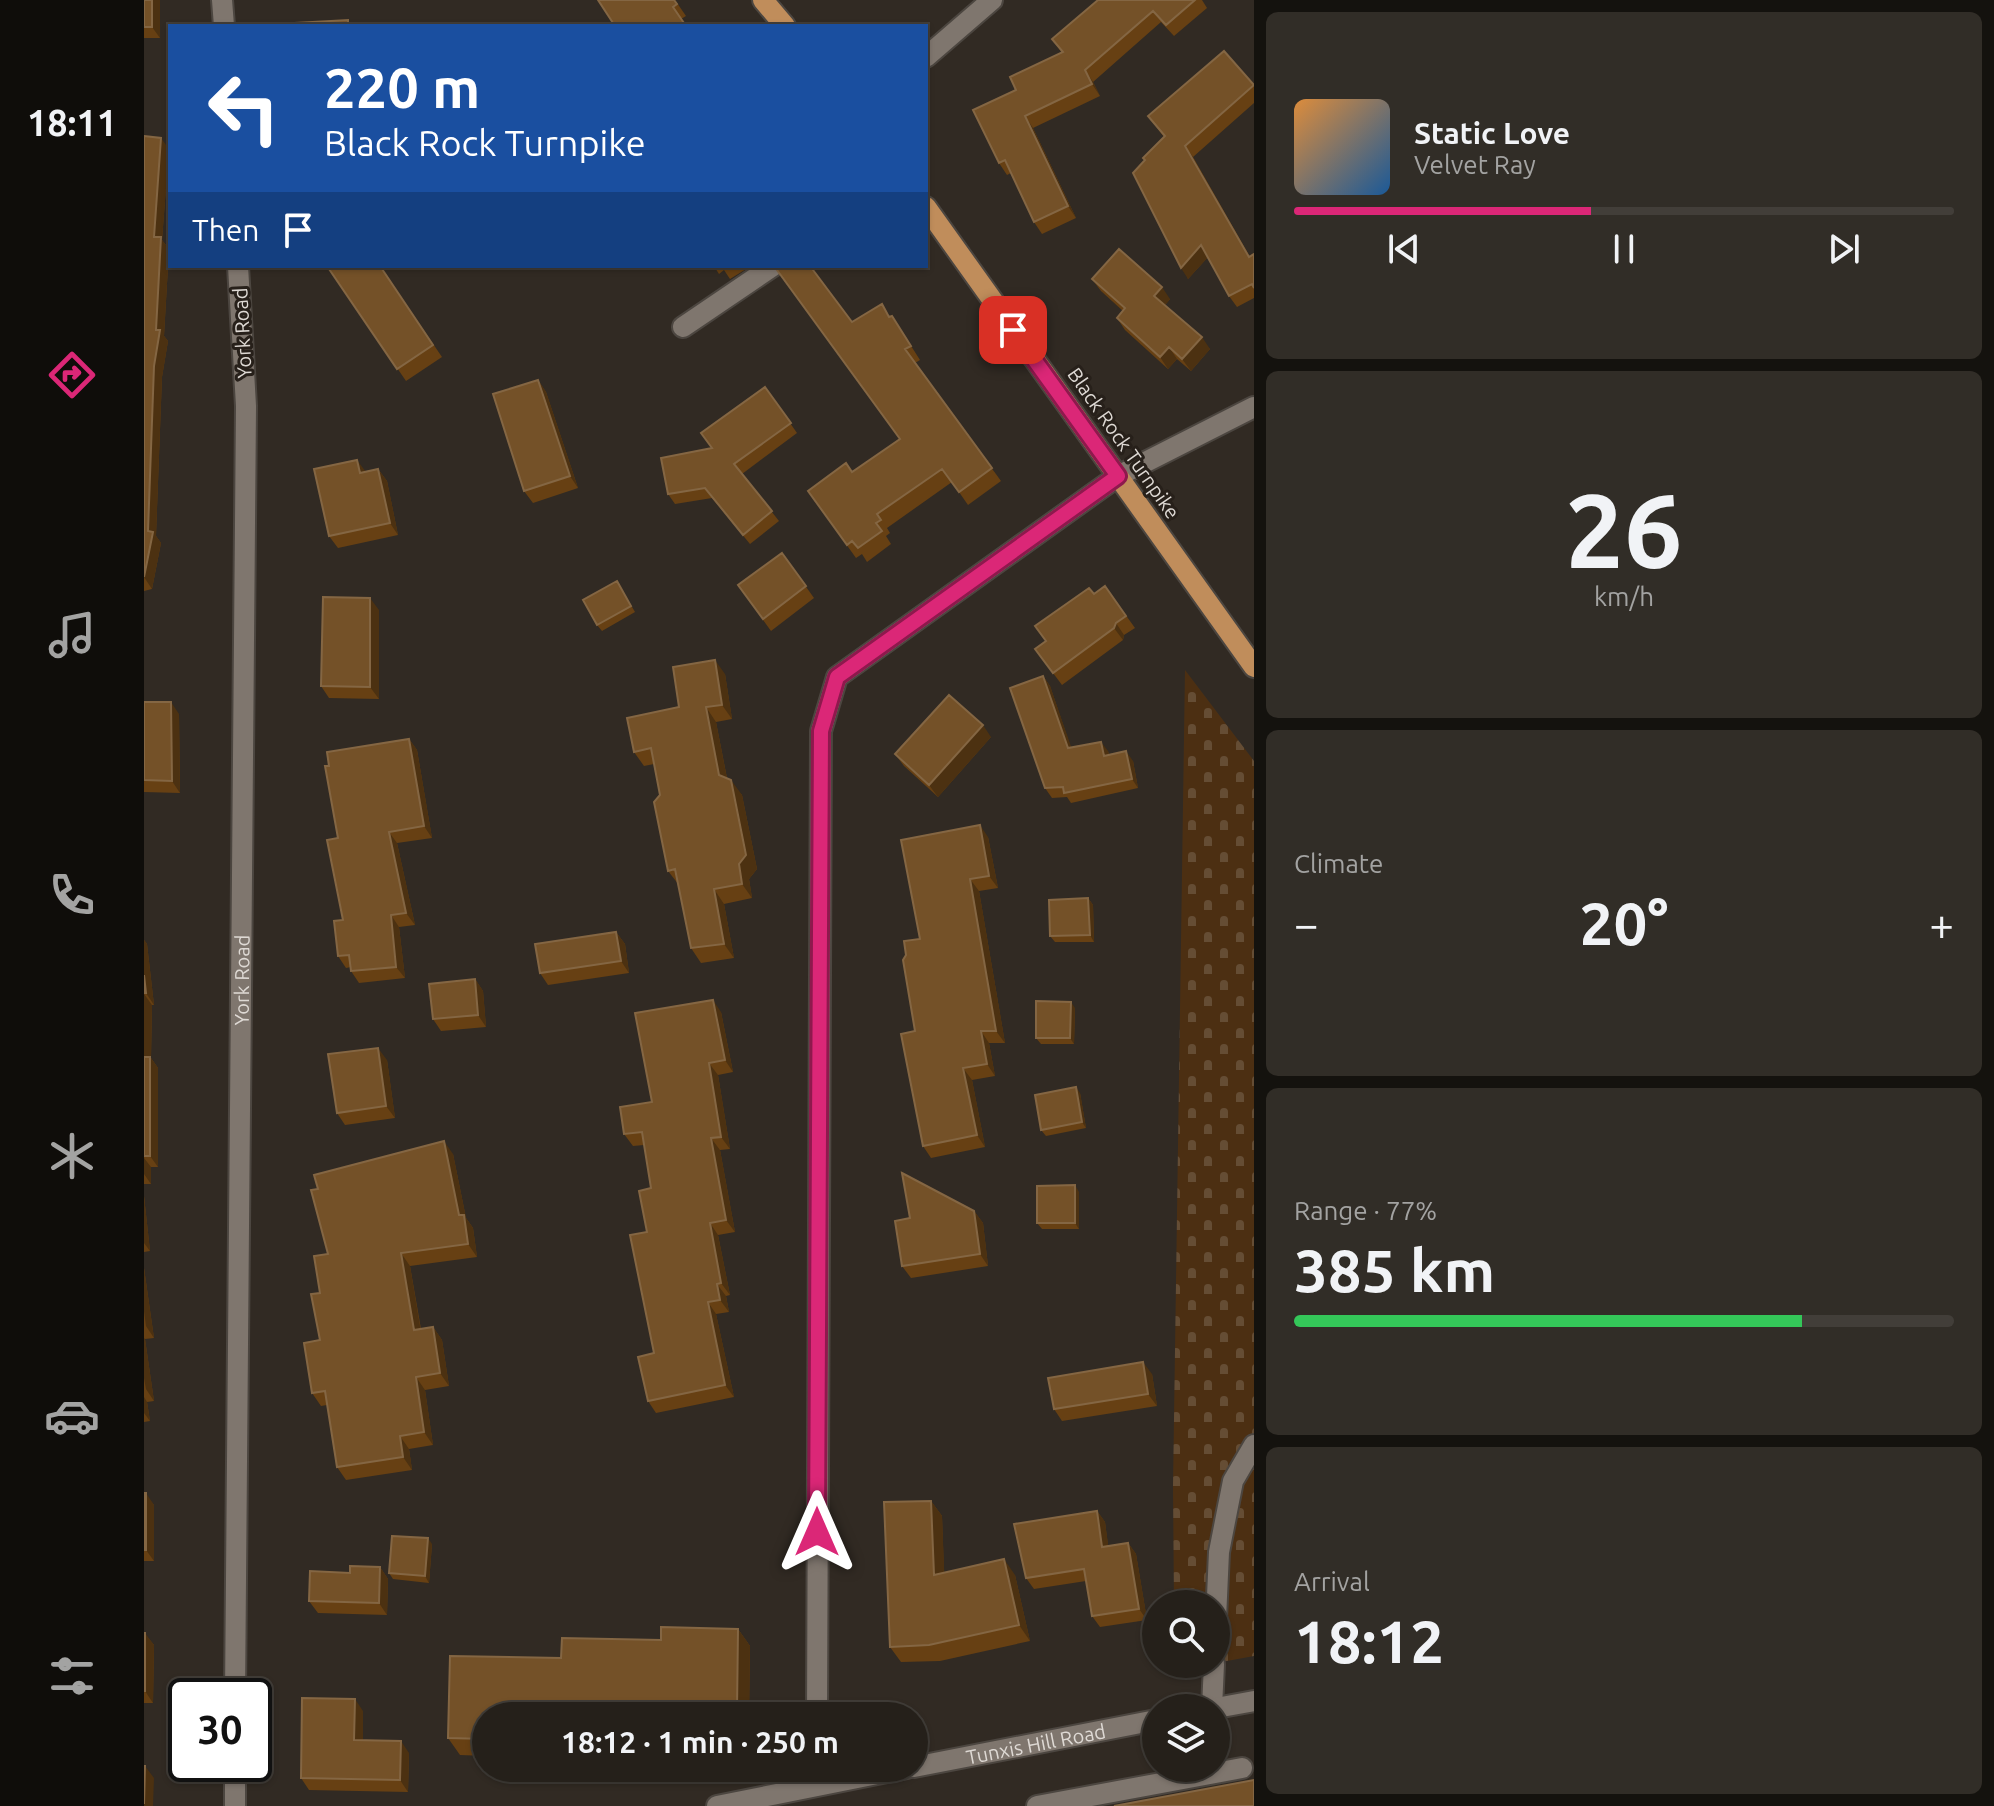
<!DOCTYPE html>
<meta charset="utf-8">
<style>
body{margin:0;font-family:Ubuntu,sans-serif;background:#312d27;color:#f1f3f6;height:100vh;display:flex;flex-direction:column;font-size:30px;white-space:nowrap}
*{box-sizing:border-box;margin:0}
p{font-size:26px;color:#a3a3a2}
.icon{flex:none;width:44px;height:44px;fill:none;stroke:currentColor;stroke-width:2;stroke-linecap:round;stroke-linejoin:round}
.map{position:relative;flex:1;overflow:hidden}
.sheet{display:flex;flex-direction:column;gap:12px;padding:12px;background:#14120e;width:740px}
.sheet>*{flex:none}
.hud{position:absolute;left:24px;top:24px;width:760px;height:244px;border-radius:0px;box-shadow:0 2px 6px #0004,0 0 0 2px #423e39;background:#1a4fa0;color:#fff;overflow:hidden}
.tools{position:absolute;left:998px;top:1590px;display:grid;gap:16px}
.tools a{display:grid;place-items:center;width:88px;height:88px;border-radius:50%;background:#25201a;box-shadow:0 2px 6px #0004,0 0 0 2px #423e39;font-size:40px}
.speed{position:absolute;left:24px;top:1678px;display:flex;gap:16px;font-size:40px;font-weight:700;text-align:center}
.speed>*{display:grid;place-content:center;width:104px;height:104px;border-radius:50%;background:#25201a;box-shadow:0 2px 6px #0004,0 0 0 2px #423e39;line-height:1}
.speed .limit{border:4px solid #111;border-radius:12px;background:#fff;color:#111}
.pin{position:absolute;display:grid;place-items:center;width:68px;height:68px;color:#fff;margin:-34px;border-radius:16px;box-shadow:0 4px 12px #0006}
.me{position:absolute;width:88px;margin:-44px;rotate:0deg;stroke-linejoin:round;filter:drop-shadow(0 0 6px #0008)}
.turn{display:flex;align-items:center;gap:28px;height:168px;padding:0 24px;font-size:36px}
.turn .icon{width:104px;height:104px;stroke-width:2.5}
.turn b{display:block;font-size:56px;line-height:68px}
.then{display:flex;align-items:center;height:76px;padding:0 24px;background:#0003;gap:16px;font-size:30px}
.big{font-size:60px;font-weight:600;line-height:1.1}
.sheet .widget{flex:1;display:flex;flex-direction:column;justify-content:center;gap:12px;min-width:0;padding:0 28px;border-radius:12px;background:#312d27}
.sheet .dial{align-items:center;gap:0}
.dial b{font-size:104px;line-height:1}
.song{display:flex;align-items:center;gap:24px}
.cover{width:96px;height:96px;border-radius:12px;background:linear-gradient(135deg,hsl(30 70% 55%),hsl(210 70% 35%))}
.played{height:8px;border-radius:4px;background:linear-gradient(90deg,#db2777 45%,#423e39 45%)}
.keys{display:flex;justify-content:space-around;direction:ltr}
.heat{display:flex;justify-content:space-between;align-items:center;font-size:44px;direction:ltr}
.charge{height:12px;border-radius:6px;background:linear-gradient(90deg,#34c759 77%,#423e39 0)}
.trip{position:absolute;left:328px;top:1702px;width:456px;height:80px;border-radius:40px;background:#25201a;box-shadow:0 2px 6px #0004,0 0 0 2px #423e39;font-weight:600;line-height:80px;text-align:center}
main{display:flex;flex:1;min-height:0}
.dock{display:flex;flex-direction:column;width:144px;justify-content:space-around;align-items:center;background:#0f0d0a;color:#a3a3a2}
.dock .icon{width:56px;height:56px}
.dock .current{color:#db2777}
.dock b{font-size:36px;color:#f1f3f6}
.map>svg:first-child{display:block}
.cemetery{fill:url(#cemetery-stones)}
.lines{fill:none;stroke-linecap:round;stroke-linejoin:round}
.minor-casing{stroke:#4c4640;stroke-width:24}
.major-casing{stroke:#4c4640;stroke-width:24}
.minor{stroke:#7f766e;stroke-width:20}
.major{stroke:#c08d5b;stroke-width:20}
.wall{fill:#674013}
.shaded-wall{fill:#4c3111}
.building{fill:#745128;stroke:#846643;stroke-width:2}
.route-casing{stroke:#8e194d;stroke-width:20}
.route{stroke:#db2777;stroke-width:14}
.labels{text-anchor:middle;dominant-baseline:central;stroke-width:6;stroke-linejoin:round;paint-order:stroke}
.street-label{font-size:20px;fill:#ded9d4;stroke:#27201a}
</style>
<main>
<nav class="dock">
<b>18:11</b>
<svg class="icon current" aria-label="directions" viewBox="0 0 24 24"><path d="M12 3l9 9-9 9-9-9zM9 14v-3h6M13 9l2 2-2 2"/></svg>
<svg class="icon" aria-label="music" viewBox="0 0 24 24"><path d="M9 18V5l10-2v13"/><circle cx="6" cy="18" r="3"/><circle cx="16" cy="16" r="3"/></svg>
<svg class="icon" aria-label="phone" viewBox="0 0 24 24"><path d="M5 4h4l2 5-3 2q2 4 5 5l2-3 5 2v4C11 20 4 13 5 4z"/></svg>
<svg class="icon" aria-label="climate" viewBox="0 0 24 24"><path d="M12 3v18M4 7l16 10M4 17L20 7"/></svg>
<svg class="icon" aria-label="car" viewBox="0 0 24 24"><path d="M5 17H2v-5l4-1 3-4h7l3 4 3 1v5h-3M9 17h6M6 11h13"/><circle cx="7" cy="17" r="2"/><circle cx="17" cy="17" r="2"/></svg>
<svg class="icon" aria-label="filters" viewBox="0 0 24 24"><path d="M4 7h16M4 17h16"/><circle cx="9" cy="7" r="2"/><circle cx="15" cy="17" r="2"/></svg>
</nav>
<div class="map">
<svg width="1110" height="1806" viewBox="0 0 1110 1806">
<defs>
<pattern id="cemetery-stones" width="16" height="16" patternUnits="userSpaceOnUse" patternTransform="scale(2)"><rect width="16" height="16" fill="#4c2f12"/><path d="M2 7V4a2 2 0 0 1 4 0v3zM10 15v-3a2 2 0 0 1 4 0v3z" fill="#654d34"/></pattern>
</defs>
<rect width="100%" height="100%" fill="#312a23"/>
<path class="cemetery" d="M1041,670L1110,761V1656L1072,1663V1604H1030L1029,1487Z"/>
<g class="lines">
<defs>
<g id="minor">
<path d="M78,0L80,26"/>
<path d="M782,57L848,0"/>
<path d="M539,327L629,266"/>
<path d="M1072,1619L1075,1552L1089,1481L1110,1445"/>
<path id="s1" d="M91,1696L102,406L94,266"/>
<path d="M1068,1708L1070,1664"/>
<path d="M1072,1708L1110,1701"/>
<path d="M673,1716L677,731L693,677L974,476L1110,407"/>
<path id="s2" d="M770,1767L1012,1720"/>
<path d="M91,1806V1764"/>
<path d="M573,1806L763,1768"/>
<path d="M893,1806L1098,1768"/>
</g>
<path id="major" d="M619,0L641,26
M782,207L1110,667"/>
</defs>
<use href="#minor" class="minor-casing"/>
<use href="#major" class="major-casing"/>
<use href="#minor" class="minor"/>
<use href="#major" class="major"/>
</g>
<path class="wall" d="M0,0H16V38H0Z
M454,0H531L542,16L537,19Z
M954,0H1058L1063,8L1030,36L1017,22L949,82L956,96L889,128L932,218L898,234L890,222L867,173L863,175L855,163L872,90L918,53L908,39Z
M1110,84V103L1049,157L1106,257L1110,254V298L1093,307L1085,296L1064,257L1044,279L1001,160L1020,137L1004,116Z
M0,136L25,149L18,240L25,249L20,336L24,341L18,377L12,536L17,543L8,589L0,591Z
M183,266H236L298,357L262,381Z
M570,266H607L586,279L580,270L575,274Z
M948,279L1026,299L1021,305L1066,349L1047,371L1033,359L1024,369L981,330L973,318L979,311L957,291Z
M748,316L776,360L771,363L857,481L824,505L808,482L743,528L746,533L742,536L747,544L723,562L718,554L712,558L664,491L702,463L709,472L755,439L708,322Z
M394,380L402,392L434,488L389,503L380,491Z
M621,387L653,433L598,474L635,521L606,544L568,498L531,504L524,494L567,448Z
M234,469L243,481L254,535L194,548L185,536Z
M638,553L670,598L627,631L594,585Z
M961,586L991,628L980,635L979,640L918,685L891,649L902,641L950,594Z
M477,588L491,612L458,631L453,625Z
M235,610V699L185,698L177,686Z
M581,674L588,719L572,722L583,778L598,795L613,869L605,879L608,898L580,904L590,958L557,963L547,948L535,885L524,871L516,795L510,764L500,766L490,752L535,707Z
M899,676L906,686L927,748L964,751L965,755L989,761L994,788L927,803L923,797L908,798L901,788Z
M0,702L35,714L36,793L0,792Z
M847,737L794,797L760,766L751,754Z
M265,739L273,750L288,838L253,843L271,925L255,927L261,978L215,983L207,971V967L202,968L194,956L199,920L194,838L185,766Z
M844,837L854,888L835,891L861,1043H845L851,1076L828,1080L841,1147L787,1158L779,1146L771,1031L776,939Z
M944,898L949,905L950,942H911L906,936Z
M472,932L481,944L485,973L404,985L396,973Z
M0,940L3,944L10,1005H8L7,1058L14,1068V1167H7V1184H0Z
M331,979L339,991L342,1027L297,1031L289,1019Z
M931,1008L930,1044H897L892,1038Z
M577,1012L589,1072L574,1075L586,1149L576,1150L591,1232L574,1235L586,1295L582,1296L585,1312L572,1314L590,1397L512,1413L504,1401L510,1353L503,1232L507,1188L500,1145L489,1146L480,1134L508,1102Z
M243,1060L251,1118L201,1125L193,1113Z
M936,1093L942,1128L902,1136L897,1130Z
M309,1154L322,1218L329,1228L333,1257L266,1266L277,1329L289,1327L298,1340L305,1386L281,1390L289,1445L265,1449L268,1470L202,1480L193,1467L183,1405L177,1406L168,1393L176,1340V1293L184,1254Z
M935,1192V1229H898L893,1223Z
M0,1196L6,1251L0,1252Z
M830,1211L839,1223L844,1266L767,1278L758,1266L766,1218Z
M0,1268L10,1338L1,1339L10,1401L3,1402L6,1421L0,1422Z
M1008,1374L1013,1406L918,1421L910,1409Z
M0,1493L10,1505V1561H0Z
M787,1501L798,1516L800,1573L871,1575L886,1641L796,1661L757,1662L746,1647Z
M953,1511L961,1522L964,1546L984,1543L992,1554L1003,1620L956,1627L948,1616L942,1581L890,1589L882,1578Z
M288,1544L285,1583L249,1579L245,1573Z
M236,1567L244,1579L243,1615L174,1613L165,1601L206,1573Z
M594,1629L606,1646L605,1716H342V1756L316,1755L304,1738L417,1658L517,1640Z
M0,1633L10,1645L9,1703H0Z
M219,1711V1740L265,1753L264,1792L165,1790L157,1778Z"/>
<path class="shaded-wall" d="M8,0H16V38L8,27Z
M941,70L949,82L956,96L948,84Z
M881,116L889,128L932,218L924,206Z
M17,138L25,149L18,240L25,249L20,336L24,341L18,377L12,536L17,543L8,589L0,577L4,531L10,237Z
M1041,146L1049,157L1110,264L1105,257Z
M1057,245L1065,256L1044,279L1037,268Z
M1018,287L1026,299L1019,308L1010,296Z
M1058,337L1066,349L1047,371L1038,359Z
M1025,347L1033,359L1024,369L1016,357Z
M394,380L402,392L434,488L426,476Z
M213,460L222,472L216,473Z
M234,469L243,481L254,535L246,523Z
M226,598L235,610V699L226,687Z
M972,623L980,635L979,640L970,628Z
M571,660L581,674L588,719L578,705Z
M899,676L906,686L931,758L924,748Z
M27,702L35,714L36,793L28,781Z
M562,707L572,722L585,789L575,775Z
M839,725L847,737L794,797L785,785Z
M265,739L273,750L288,838L280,826Z
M957,742L964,751L967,765L960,756Z
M982,751L989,761L994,788L988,779Z
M587,780L598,795L613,869L605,879L608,898L598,884L595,864Z
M836,825L844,837L854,888L845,876Z
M245,832L253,843L271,925L262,913Z
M826,879L835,891L861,1043L852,1031Z
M570,889L580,904L590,958L580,944Z
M944,898L949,905L950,942L946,935Z
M247,915L255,927L261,978L252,967Z
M472,932L481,944L485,973L477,961Z
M0,940L3,944L10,1005L2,993L0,975Z
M331,979L339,991L342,1027L334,1015Z
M0,994L8,1005L7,1058L14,1068V1167L6,1156L0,1058Z
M569,1000L577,1012L589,1072L581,1060Z
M927,1002L931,1008L930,1044L926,1038Z
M837,1031L845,1043L851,1076L843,1064Z
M234,1048L243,1060L251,1118L242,1106Z
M565,1063L574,1075L586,1149L577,1137Z
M819,1068L828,1080L841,1147L833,1135Z
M932,1087L936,1093L942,1128L938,1122Z
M567,1138L576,1150L591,1232L582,1220Z
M300,1141L309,1154L322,1218L329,1228L333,1257L324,1244L315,1215Z
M0,1158L7,1167V1184L0,1174Z
M931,1185L935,1192V1229L931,1223Z
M0,1196L6,1251L0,1243Z
M830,1211L839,1223L844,1266L836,1254Z
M566,1223L574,1235L586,1295L577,1283Z
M257,1253L266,1266L279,1344L270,1330Z
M0,1268L10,1338L2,1326L0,1311Z
M573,1284L582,1296L585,1312L576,1300Z
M564,1302L572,1314L590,1397L581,1385Z
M289,1327L298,1340L305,1386L296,1373Z
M0,1338L1,1339L10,1401L2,1389L0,1378Z
M999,1362L1008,1374L1013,1406L1004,1394Z
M272,1377L281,1390L289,1445L280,1432Z
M0,1397L3,1402L6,1421L0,1413Z
M256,1436L265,1449L268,1470L259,1457Z
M2,1493L10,1505V1561L2,1550Z
M787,1501L798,1516L801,1590L790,1575Z
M953,1511L961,1522L966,1558L958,1547Z
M284,1538L288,1544L285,1583L281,1576Z
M984,1543L992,1554L1003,1620L995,1609Z
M860,1559L871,1575L886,1641L875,1625Z
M236,1567L244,1579L243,1615L235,1603Z
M594,1629L606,1646L605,1716H597L593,1710Z
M1,1633L10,1645L9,1703L1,1691Z
M211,1699L219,1711V1752L210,1740Z
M493,1707L499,1716H493Z
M257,1741L265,1753L264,1792L256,1780Z
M1,1766L10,1778L9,1806H0Z"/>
<path class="building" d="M0,0H8V27H0Z
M454,0H530L533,4L529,7L542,26H471Z
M954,0H1051L1022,25L1009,11L941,70L948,84L881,116L924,206L890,222L861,160L855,163L829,110L872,90L866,77L919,52L908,39Z
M204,20V26H151V23Z
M1080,51L1110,85L1041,146L1105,257L1110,254V288L1108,284L1085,296L1057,245L1037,268L989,173L1001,160L999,158L1021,136L1004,116Z
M0,136L17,138L10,237H17L12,330H16L10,366L4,531L9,532L0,577Z
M975,249L1018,287L1010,296L1058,337L1038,359L1025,347L1016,357L973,318L981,308L948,279Z
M183,266H236L289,345L253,369Z
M639,266H666L708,322L738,304L745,317L748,316L767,346L761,349L848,468L815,492L798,469L733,514L737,520L732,523L738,531L714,548L708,541L703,545L664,491L702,463L708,472L756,439L633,270Z
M394,380L426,476L380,491L349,394Z
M621,387L647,423L590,464L628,511L599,535L561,488L524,494L517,458L568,448L557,433Z
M213,460L216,473L234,469L246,523L185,536L170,469Z
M638,553L662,586L619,619L594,585Z
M473,581L487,606L453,625L439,600Z
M961,586L982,616L972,623L970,628L909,673L891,649L902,641L891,626L945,588L950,594Z
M179,597L226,598V687L177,686Z
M571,660L578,705L562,707L575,775L587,780L602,855L595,864L598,884L570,889L580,944L547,948L531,869L524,871L510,802L516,795L507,748L490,752L483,718L535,707L529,667Z
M899,676L924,748L957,742L960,756L982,751L988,779L920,793L919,787L901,788L866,688Z
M805,695L839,725L785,785L751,754Z
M0,702H27L28,781L0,780Z
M265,739L280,826L245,832L262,913L247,915L252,967L207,971L205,955L194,956L190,921L199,920L183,840L194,838L181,766H185L183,752Z
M836,825L845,876L826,879L852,1031H837L843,1064L819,1068L833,1135L779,1146L757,1034L771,1031L759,960L762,955L760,941L776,939L757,840Z
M944,898L946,935L906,936L905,900Z
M472,932L477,961L396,973L391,944Z
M0,975L2,993H0Z
M331,979L334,1015L289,1019L285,984Z
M569,1000L581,1060L565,1063L577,1137L567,1138L582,1220L566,1223L577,1283L573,1284L576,1300L564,1302L581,1385L504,1401L494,1357L510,1353L486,1235L503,1232L495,1191L507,1188L498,1132L480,1134L476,1107L508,1102L491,1013Z
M892,1001L927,1002L926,1038H892Z
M234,1048L242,1106L193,1113L184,1054Z
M0,1057H6V1156H0Z
M932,1087L938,1122L897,1130L891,1095Z
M300,1141L315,1215H320L324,1244L257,1253L270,1330L289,1327L296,1373L272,1377L280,1432L256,1436L259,1457L193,1467L181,1391L168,1393L160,1343L176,1340L167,1294L176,1293L170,1256L184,1254L167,1190L174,1189L170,1175Z
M758,1173L830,1211L836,1254L758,1266L751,1221L766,1218Z
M931,1185V1223H893V1186Z
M999,1362L1004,1394L910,1409L904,1378Z
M0,1493H2V1550H0Z
M787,1501L790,1575L860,1559L875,1625L785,1645L746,1647L740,1502Z
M953,1511L958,1547L984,1543L995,1609L948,1616L940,1569L882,1578L870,1524Z
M248,1536L284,1538L281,1576L245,1573Z
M206,1566L236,1567L235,1603L165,1601L166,1571L206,1573Z
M517,1627L594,1629L593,1710L493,1707V1716H342V1739L304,1738L306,1656L417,1658L418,1638L517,1640Z
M0,1633H1V1691H0Z
M158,1698L211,1699L210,1740L257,1741L256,1780L157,1778Z
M0,1766H1L0,1804Z
M1110,1780V1806H970Z"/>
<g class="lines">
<defs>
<path id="route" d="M673,1532L677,731L693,677L974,476L869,330"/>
</defs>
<use href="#route" class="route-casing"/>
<use href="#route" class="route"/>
</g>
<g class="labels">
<g class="street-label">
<text transform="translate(98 333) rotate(-93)">York Road</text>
<text transform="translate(980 443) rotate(55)">Black Rock Turnpike</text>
<text stroke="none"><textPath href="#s1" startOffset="716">York Road</textPath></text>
<text stroke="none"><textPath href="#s2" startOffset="124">Tunxis Hill Road</textPath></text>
</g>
</g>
</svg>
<div class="tools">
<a><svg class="icon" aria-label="search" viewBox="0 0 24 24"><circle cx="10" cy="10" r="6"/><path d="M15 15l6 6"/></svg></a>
<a><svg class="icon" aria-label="layers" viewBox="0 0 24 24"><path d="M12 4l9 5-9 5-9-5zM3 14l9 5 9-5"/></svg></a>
</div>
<div class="speed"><div class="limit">30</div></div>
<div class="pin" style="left:869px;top:330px;background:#d93025"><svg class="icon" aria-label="arrive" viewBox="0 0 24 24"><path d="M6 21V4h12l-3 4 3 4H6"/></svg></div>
<svg class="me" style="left:673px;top:1532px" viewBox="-20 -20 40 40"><path d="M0-17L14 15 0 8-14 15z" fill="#db2777" stroke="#fff" stroke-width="4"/></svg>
<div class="trip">18:12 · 1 min · 250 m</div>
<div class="hud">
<div class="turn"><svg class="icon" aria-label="left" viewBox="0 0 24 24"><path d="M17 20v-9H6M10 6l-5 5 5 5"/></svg><div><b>220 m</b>Black Rock Turnpike</div></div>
<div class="then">Then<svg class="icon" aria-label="arrive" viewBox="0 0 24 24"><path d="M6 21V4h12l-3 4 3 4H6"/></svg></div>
</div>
</div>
<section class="sheet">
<div class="widget">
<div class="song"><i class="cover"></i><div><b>Static Love</b><p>Velvet Ray</p></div></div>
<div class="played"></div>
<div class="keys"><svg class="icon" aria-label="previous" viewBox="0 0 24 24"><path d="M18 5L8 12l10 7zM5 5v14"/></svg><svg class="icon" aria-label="pause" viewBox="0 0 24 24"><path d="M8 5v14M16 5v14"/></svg><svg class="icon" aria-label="next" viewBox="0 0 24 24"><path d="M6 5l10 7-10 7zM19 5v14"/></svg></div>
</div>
<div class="widget dial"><b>26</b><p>km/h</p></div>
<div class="widget"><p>Climate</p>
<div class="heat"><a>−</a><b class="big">20°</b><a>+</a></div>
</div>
<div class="widget"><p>Range · 77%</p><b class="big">385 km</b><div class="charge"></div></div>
<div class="widget"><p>Arrival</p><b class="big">18:12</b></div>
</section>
</main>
